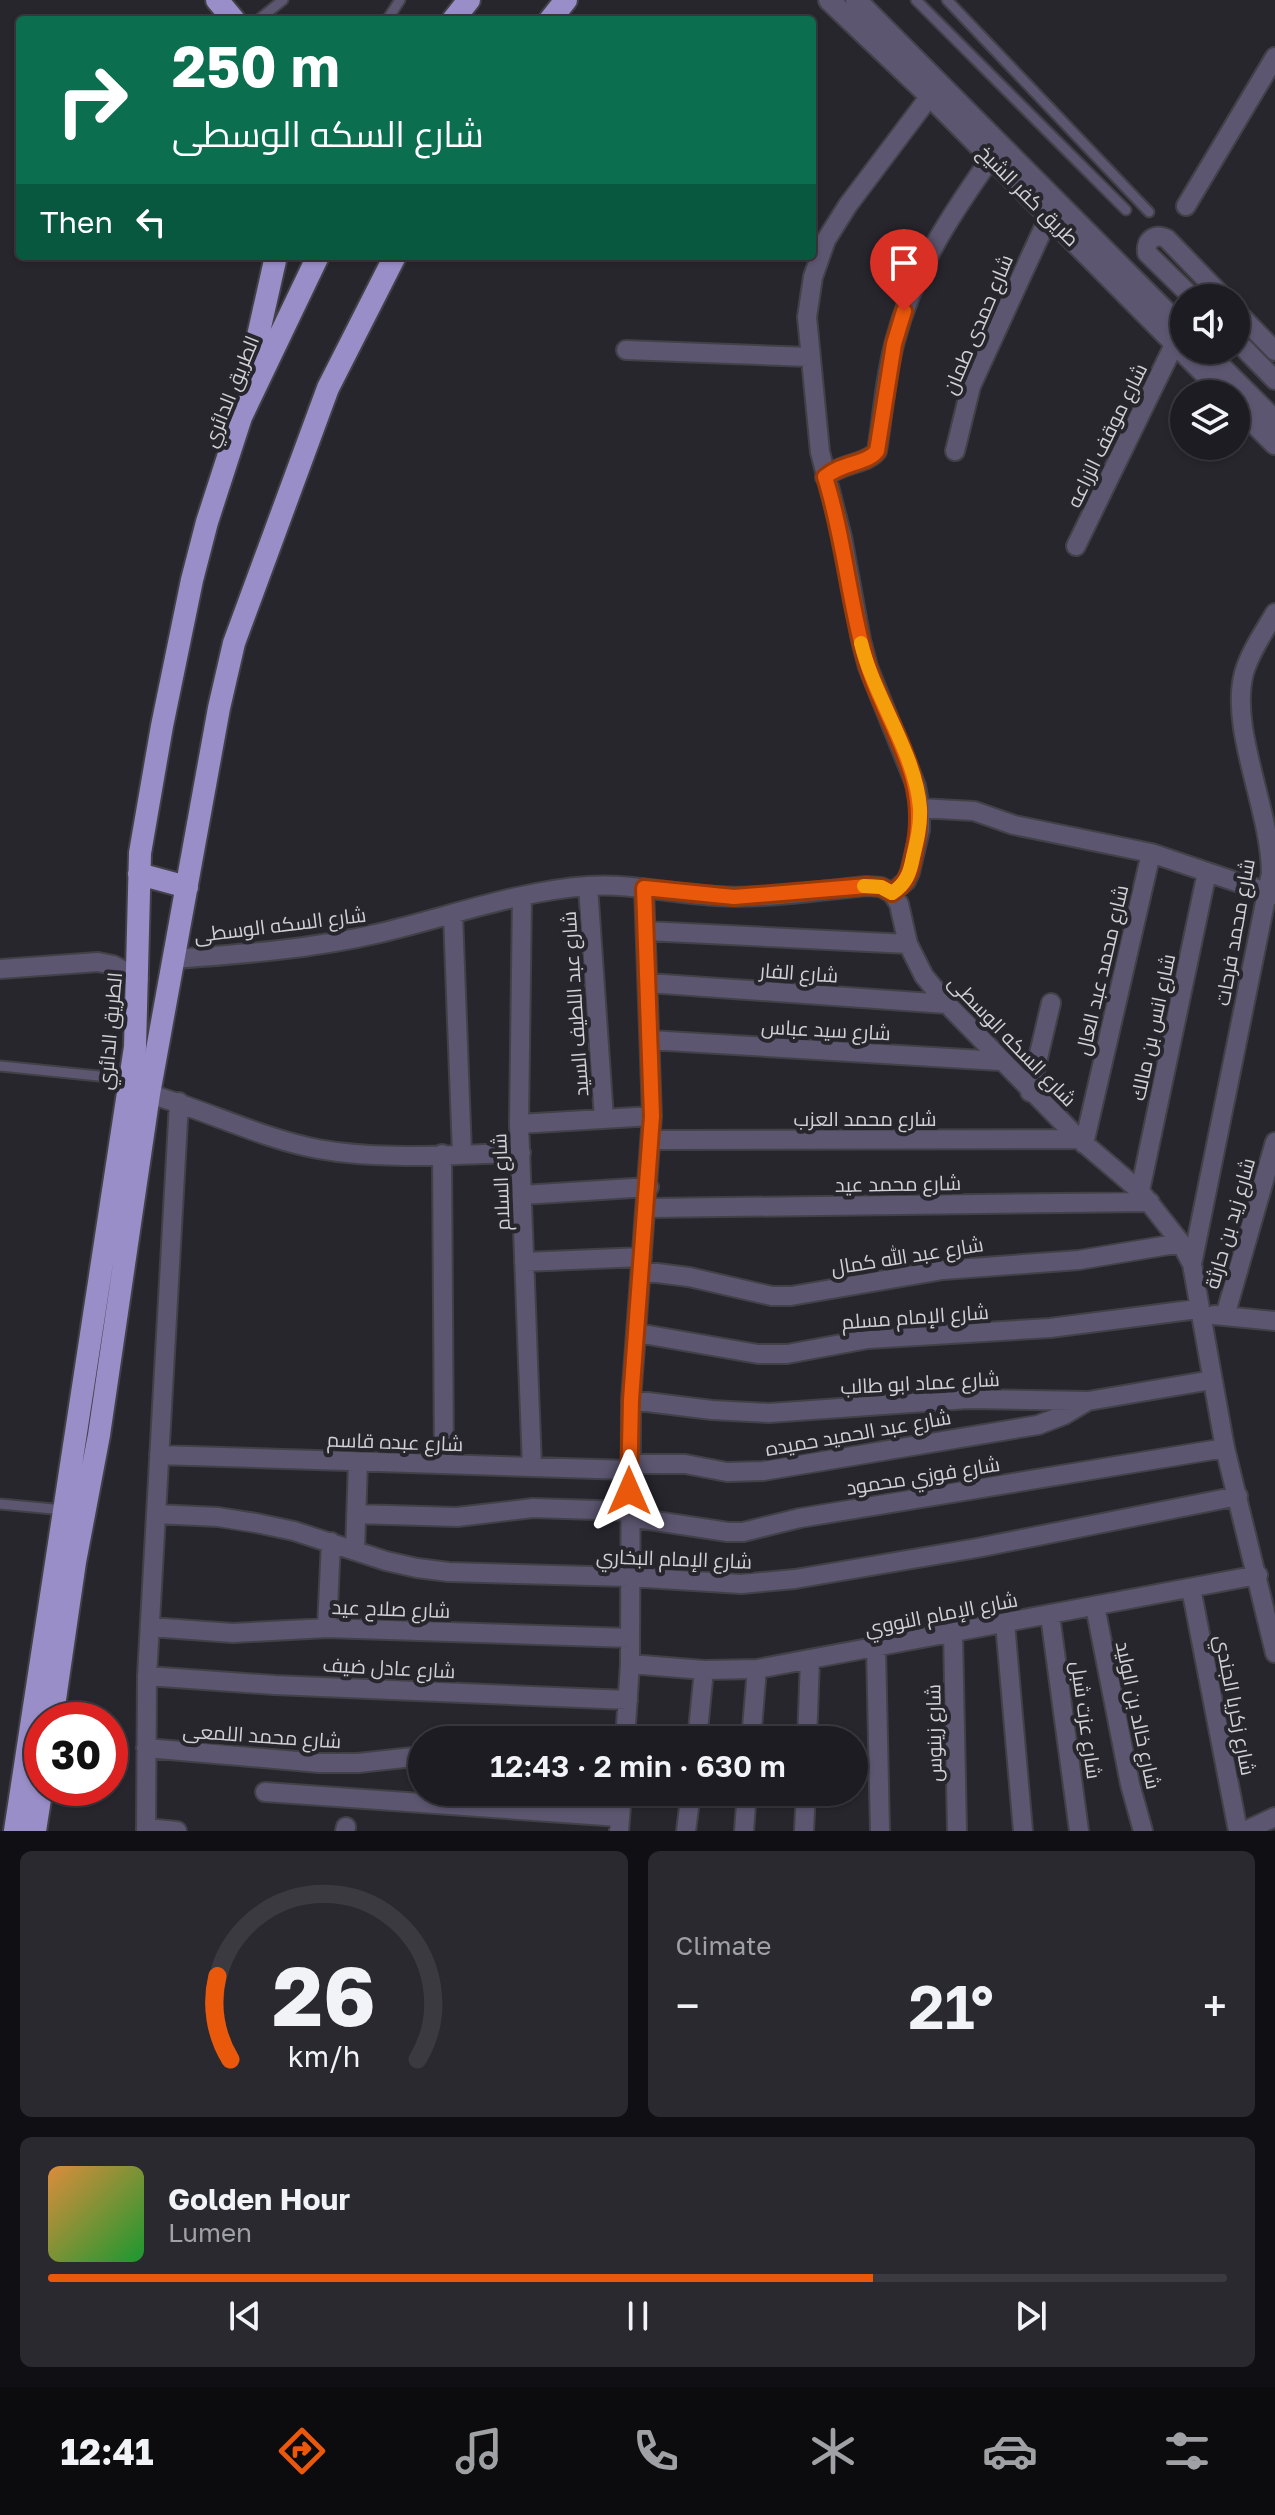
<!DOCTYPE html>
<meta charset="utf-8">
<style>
body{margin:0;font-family:"Golos Text",Cairo,sans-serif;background:#2a292f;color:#f1f3f6;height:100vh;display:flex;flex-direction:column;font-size:30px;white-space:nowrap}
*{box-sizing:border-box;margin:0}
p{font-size:26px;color:#a0a1a5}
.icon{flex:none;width:44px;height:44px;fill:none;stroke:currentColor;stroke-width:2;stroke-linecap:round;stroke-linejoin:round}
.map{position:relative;height:1831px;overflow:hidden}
.side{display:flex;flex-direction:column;gap:20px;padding:20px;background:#100f13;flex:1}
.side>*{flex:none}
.top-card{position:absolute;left:16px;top:16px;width:800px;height:244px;border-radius:8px;box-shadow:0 2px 6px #0004,0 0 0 2px #3b3a40;background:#0b6e4f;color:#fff;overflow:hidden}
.buttons{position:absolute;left:1170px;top:284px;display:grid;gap:16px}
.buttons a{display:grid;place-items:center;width:80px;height:80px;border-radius:50%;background:#1d1c22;box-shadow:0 2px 6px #0004,0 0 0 2px #3b3a40;font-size:40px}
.speed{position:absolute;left:24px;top:1702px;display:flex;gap:16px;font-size:40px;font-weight:700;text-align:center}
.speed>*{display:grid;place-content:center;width:104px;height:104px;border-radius:50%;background:#1d1c22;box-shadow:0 2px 6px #0004,0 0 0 2px #3b3a40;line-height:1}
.speed .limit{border:12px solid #d22;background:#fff;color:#111}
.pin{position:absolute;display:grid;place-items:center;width:68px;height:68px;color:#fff;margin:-82px -34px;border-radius:50% 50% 50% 0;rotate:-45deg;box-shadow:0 0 8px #0007}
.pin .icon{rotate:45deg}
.me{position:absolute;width:88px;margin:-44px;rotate:0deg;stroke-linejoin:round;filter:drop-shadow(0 0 6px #0008)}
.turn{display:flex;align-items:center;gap:28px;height:168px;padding:0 24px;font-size:36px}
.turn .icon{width:104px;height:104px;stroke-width:2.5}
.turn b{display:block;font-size:56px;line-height:68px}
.then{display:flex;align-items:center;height:76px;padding:0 24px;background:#0003;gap:16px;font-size:30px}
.big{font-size:60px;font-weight:600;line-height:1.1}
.side .widget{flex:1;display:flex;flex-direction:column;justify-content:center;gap:12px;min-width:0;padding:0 28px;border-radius:12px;background:#2a292f}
.side .dial{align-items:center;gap:0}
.dial svg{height:208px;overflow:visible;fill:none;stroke:#3b3a40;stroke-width:7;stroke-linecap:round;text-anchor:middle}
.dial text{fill:#f1f3f6;stroke:none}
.song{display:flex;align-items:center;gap:24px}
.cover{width:96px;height:96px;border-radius:12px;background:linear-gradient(135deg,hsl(30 70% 55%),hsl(130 70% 35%))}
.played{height:8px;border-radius:4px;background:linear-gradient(90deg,#ea580c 70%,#3b3a40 70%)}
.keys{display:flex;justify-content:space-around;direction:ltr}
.heat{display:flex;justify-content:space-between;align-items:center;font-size:44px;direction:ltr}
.side .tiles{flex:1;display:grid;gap:20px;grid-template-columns:1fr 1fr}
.widget:last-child{grid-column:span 2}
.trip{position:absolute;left:408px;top:1726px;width:460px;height:80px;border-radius:40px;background:#1d1c22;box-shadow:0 2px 6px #0004,0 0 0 2px #3b3a40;font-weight:600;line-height:80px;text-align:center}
.dock{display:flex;height:128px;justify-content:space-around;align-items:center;background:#0c0b0e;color:#a0a1a5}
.dock .icon{width:56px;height:56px}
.dock .selected{color:#ea580c}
.dock b{font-size:36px;color:#f1f3f6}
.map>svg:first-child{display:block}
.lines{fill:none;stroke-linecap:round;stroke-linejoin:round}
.service-casing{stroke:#424148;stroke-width:13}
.minor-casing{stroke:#424148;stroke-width:22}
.tertiary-casing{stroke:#424148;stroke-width:24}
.trunk-casing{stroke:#424148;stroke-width:26}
.service{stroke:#5c5670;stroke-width:9}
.minor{stroke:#5c5670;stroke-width:18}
.tertiary{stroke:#5c5670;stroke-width:20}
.trunk{stroke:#9a8ec8;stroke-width:22}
.route-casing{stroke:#983908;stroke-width:20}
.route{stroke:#ea580c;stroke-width:14}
.slow{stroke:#f59e0b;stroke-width:14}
.labels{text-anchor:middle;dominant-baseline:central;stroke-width:8;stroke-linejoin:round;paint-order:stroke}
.street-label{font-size:20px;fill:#d1d1d5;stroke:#27262d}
</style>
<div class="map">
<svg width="1275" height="1831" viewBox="0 0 1275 1831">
<rect width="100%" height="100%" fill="#27262d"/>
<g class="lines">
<defs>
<path id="service" d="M916,0L1126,210
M947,0L1149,212
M258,20L283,0
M387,20L400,0
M0,1066L128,1079
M0,1504L64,1510"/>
<path id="minor" d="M1186,206L1275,57
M1193,298L1147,253C1145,239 1156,233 1167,239L1224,298
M1236,311L1275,351
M1236,340L1275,380
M626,350L810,357
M955,451L971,386L1049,216
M825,477C843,462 868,464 877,451C883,415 885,377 895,341C913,272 950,216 991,158
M1076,546L1175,343
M920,808L974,811L1014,825L1151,853L1275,895
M588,886L604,1119
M892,893L906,881L910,872L920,830V808L916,786L868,667L861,640L842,537L820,452L807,317L813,277L826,240L848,205L930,96
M522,896L519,1124L532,1467
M453,914L462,1154
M646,931L908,944
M174,959C243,954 312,949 380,933C448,917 517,891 588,886C630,883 673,894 715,896C766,899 817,891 867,886L881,887L892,893L899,904L908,944L924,976L947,1004L1079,1139L1140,1191L1181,1243L1192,1264L1225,1448L1275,1653
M0,969L98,962L113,965L139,979
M648,983L947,1004
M650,1040L1000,1061
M1030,1092L1051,1003
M149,1094C206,1110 260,1138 318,1149C384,1161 454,1154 521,1153
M519,1124L652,1116
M651,1140L1079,1139
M1084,1144L1151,853
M442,1154L444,1464
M1140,1191L1207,872
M522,1195L649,1187
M647,1208L1150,1202
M524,1262L642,1257
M1192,1264L1271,873C1271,811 1229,729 1244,673C1250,652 1264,632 1275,613
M641,1271L689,1277L772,1296H791L943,1270L1079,1260L1181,1243
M1214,1315L1275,1321
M1225,1316L1275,1142
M637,1333L758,1354H787L868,1339L1050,1328L1198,1309
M631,1400L712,1410L769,1413L968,1399L1088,1401L1212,1380
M159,1455L629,1470
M629,1464H685L727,1472L763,1471L1038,1425L1064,1415L1086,1402
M156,1514L218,1517L256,1523L294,1531L386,1561L417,1568L449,1572L630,1577L741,1584L795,1579L977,1548L1238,1496
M356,1514L457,1517L533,1508L629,1511
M629,1517L728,1532H743L800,1518L1225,1448
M355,1551L358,1462
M1191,1588L1238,1831
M1095,1606L1130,1784L1143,1831
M1050,1615L1079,1831
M1005,1623L1023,1831
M150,1627L233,1633L327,1628L630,1638
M327,1628L331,1542
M953,1633L957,1831
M876,1648L880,1831
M630,1664L704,1670L757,1669L1258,1575
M147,1676L275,1685L628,1700
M625,1740L630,1664L631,1400L652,1116L644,888
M697,1740L704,1670
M751,1740L757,1669
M807,1740L810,1660
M146,1748L320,1763H358L422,1756
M265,1792L620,1817
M146,1828L177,1831
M146,1831L147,1676L179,1102
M345,1831L346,1827
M619,1831L622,1792
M686,1831L691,1792
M744,1831L747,1792
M804,1831L806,1792
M1245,1831L1275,1817"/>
<path id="tertiary" d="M829,0L930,96L1225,394
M856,0L1184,330
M1204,350L1275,421
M1236,405L1275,444"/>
<path id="trunk" d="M217,0L234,20
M453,20L469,0
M550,20L566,0
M249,376L276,256
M139,874L187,887
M52,1720L75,1562L99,1435L149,1094L219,708L234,643L328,388L395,256
M15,1831L135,1047L140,853L162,726L192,580L207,522L241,417L318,256
M35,1831L42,1786"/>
</defs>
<use href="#service" class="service-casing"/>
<use href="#minor" class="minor-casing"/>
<use href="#tertiary" class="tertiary-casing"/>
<use href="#trunk" class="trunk-casing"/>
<use href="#service" class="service"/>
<use href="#minor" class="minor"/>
<use href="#tertiary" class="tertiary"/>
<use href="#trunk" class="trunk"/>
</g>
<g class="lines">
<defs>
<path id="route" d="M629,1491L631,1400L652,1116L644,888L734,897L867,886L881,887L892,893C908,883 911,870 914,852C933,773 881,722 863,650C848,593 843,534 825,477C843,462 867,464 877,451L894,344L904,311"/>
</defs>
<use href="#route" class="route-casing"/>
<use href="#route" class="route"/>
<path class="slow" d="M861,643C874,697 916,754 920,808C921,825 917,841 913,857C910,873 906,884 892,893L881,887L864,886"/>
</g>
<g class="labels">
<g class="street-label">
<text transform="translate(1029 195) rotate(45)">طريق كفر الشيخ</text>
<text transform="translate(977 324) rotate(-67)">شارع حمدى طمان</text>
<text transform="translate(230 391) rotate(-68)">الطريق الدائري</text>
<text transform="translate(1106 435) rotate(-64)">شارع موقف الزراعه</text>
<text transform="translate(280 924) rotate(-7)">شارع السكه الوسطى</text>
<text transform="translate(1234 932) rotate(-80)">شارع محمد فرحات</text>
<text transform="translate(1101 970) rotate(-77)">شارع محمد عبد العال</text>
<text transform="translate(799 972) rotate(4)">شارع الفار</text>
<text transform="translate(574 1004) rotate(-94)">شارع عبد اللطيف السيد</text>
<text transform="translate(1152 1027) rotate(-78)">شارع انس بن مالك</text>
<text transform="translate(826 1029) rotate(3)">شارع سيد عباس</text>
<text transform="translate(109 1031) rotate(-85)">الطريق الدائري</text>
<text transform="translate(1013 1040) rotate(46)">شارع السكه الوسطى</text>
<text x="865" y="1118">شارع محمد العزب</text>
<text transform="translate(500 1182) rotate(-92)">شارع السلام</text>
<text transform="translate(898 1183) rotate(-1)">شارع محمد عيد</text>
<text transform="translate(1229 1223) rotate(-74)">شارع زيد بن حارثة</text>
<text transform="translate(907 1255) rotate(-9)">شارع عبد الله كمال</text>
<text transform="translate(915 1316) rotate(-4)">شارع الإمام مسلم</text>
<text transform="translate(920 1382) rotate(-3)">شارع عماد ابو طالب</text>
<text transform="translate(858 1432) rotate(-10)">شارع عبد الحميد حميده</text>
<text transform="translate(395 1441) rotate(2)">شارع عبده قاسم</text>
<text transform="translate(923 1475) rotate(-9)">شارع فوزي محمود</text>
<text transform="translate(674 1558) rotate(2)">شارع الإمام البخاري</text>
<text transform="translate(391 1608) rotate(2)">شارع صلاح عيد</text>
<text transform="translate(941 1613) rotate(-11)">شارع الإمام النووي</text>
<text transform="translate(389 1667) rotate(3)">شارع عادل ضيف</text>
<text transform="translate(1236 1705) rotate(79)">شارع زكريا الجندي</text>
<text transform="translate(1139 1715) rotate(78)">شارع خالد بن الوليد</text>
<text transform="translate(1087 1720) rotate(82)">شارع عزت شبل</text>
<text transform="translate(933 1733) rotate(-91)">شارع زينوس</text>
<text transform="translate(262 1735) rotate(4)">شارع محمد اللمعى</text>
</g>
</g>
</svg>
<div class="buttons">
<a><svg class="icon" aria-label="sound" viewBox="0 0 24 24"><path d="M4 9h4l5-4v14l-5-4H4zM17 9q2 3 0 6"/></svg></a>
<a><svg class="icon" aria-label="layers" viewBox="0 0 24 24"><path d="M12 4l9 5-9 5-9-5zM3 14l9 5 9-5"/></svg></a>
</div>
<div class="speed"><div class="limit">30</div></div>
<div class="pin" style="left:904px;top:311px;background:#d93025"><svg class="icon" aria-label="arrive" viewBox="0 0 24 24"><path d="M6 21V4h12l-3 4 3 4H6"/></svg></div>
<svg class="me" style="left:629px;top:1491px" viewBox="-20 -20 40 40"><path d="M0-17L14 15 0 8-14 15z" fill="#ea580c" stroke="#fff" stroke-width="4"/></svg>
<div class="trip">12:43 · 2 min · 630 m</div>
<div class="top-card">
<div class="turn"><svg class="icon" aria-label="right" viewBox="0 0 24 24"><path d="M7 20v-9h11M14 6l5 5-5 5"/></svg><div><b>250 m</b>شارع السكه الوسطى</div></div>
<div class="then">Then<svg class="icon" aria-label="left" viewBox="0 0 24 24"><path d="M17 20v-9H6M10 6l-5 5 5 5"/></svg></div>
</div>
</div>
<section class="side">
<div class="tiles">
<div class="widget dial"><svg viewBox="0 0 100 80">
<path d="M14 69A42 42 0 1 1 86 69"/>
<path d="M14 69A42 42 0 0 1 9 37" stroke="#ea580c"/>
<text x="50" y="56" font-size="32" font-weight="700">26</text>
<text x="50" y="72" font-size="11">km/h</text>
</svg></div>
<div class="widget"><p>Climate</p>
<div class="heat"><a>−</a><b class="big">21°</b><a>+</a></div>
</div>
<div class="widget">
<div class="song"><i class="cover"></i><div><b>Golden Hour</b><p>Lumen</p></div></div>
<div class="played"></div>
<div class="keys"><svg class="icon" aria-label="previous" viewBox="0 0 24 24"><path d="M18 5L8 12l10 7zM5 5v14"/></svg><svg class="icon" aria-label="pause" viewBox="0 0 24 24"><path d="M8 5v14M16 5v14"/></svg><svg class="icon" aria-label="next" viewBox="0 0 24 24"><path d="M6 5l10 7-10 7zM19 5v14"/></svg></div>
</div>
</div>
</section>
<nav class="dock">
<b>12:41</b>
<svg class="icon selected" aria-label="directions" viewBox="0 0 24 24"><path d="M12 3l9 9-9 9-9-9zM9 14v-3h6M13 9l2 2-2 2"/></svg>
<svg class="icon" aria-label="music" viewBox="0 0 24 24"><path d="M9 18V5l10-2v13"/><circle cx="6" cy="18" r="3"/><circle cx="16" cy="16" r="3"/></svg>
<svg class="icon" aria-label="phone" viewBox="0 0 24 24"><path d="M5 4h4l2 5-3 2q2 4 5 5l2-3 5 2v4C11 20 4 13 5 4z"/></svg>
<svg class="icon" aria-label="climate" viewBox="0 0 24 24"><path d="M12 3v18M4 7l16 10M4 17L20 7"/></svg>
<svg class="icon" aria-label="car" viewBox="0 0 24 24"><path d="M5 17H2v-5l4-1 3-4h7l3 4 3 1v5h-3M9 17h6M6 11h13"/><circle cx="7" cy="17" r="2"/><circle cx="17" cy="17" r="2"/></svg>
<svg class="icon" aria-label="filters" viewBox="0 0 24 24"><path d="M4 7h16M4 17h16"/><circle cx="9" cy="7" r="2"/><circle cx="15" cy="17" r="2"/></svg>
</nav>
